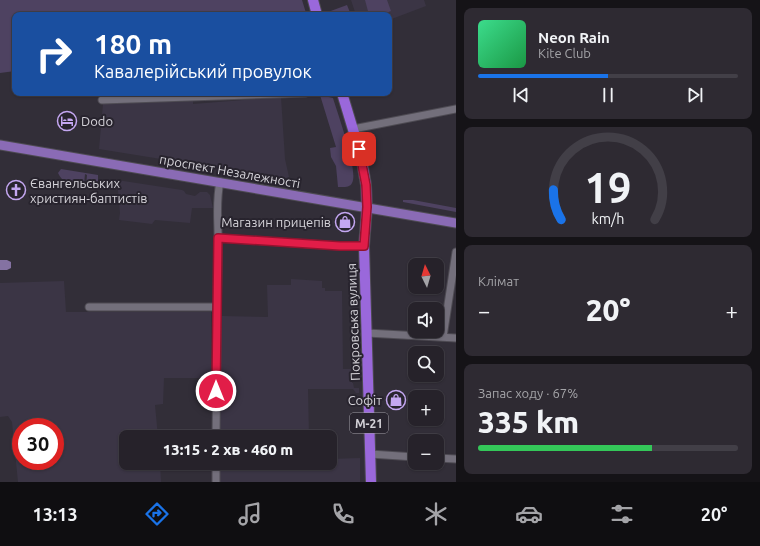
<!DOCTYPE html>
<html lang="uk">
<meta charset="utf-8">
<style>
body{margin:0;font-family:Ubuntu,sans-serif;background:#2e2a32;color:#f1f3f6;height:100vh;display:flex;flex-direction:column;font-size:15px;white-space:nowrap}
*{box-sizing:border-box;margin:0}
p{font-size:13px;color:#a4a4a8}
.icon{flex:none;width:22px;height:22px;fill:none;stroke:currentColor;stroke-width:2;stroke-linecap:round;stroke-linejoin:round}
.map{position:relative;flex:1;overflow:hidden}
.drawer{display:flex;flex-direction:column;gap:8px;padding:8px;background:#151317;width:304px}
.drawer>*{flex:none}
.top-card{position:absolute;left:12px;top:12px;width:380px;height:84px;border-radius:8px;box-shadow:0 1px 3px #0004,0 0 0 1px #423f47;background:#1a4fa0;color:#fff;overflow:hidden}
.needle{width:26px;rotate:355deg}
.controls{position:absolute;left:408px;top:258px;display:grid;gap:8px}
.controls a{display:grid;place-items:center;width:36px;height:36px;border-radius:8px;background:#26222a;box-shadow:0 1px 3px #0004,0 0 0 1px #423f47;font-size:20px}
.speed{position:absolute;left:12px;top:418px;display:flex;gap:8px;font-size:20px;font-weight:700;text-align:center}
.speed>*{display:grid;place-content:center;width:52px;height:52px;border-radius:50%;background:#26222a;box-shadow:0 1px 3px #0004,0 0 0 1px #423f47;line-height:1}
.speed .limit{border:6px solid #d22;background:#fff;color:#111}
.pin{position:absolute;display:grid;place-items:center;width:34px;height:34px;color:#fff;margin:-17px;border-radius:8px;box-shadow:0 2px 6px #0006}
.me{position:absolute;width:44px;margin:-22px;rotate:0deg;stroke-linejoin:round;filter:drop-shadow(0 0 3px #0008)}
.turn{display:flex;align-items:center;gap:14px;height:84px;padding:0 16px;font-size:18px}
.turn .icon{width:52px;height:52px;stroke-width:2.5}
.turn b{display:block;font-size:28px;line-height:34px}
.big{font-size:30px;font-weight:800;line-height:1.1}
.drawer .tile{flex:1;display:flex;flex-direction:column;justify-content:center;gap:6px;min-width:0;padding:0 14px;border-radius:8px;background:#2e2a32}
.drawer .dial{align-items:center;gap:0}
.dial svg{height:104px;overflow:visible;fill:none;stroke:#423f47;stroke-width:7;stroke-linecap:round;text-anchor:middle}
.dial text{fill:#f1f3f6;stroke:none}
.song{display:flex;align-items:center;gap:12px}
.cover{width:48px;height:48px;border-radius:6px;background:linear-gradient(135deg,hsl(150 70% 55%),hsl(140 70% 35%))}
.played{height:4px;border-radius:2px;background:linear-gradient(90deg,#1a73e8 50%,#423f47 50%)}
.keys{display:flex;justify-content:space-around;direction:ltr}
.heat{display:flex;justify-content:space-between;align-items:center;font-size:22px;direction:ltr}
.charge{height:6px;border-radius:3px;background:linear-gradient(90deg,#34c759 67%,#423f47 0)}
.trip{position:absolute;left:119px;top:430px;width:218px;height:40px;border-radius:8px;background:#26222a;box-shadow:0 1px 3px #0004,0 0 0 1px #423f47;font-weight:800;line-height:40px;text-align:center}
.menu{display:flex;height:64px;justify-content:space-around;align-items:center;background:#0f0e11;color:#a4a4a8}
.menu .icon{width:28px;height:28px}
.menu .active{color:#1a73e8}
.menu b{font-size:18px;color:#f1f3f6}
main{display:flex;flex:1;min-height:0}
.map>svg:first-child{display:block}
.built{fill:#3b3545;fill-rule:evenodd}
.green{fill:#4e4261}
.water{fill:#8472a2}
.lines{fill:none;stroke-linecap:round;stroke-linejoin:round}
.minor-casing{stroke:#4e4b53;stroke-width:9}
.major-casing{stroke:#4e4b53;stroke-width:11}
.highway-casing{stroke:#4e4b53;stroke-width:12}
.minor{stroke:#736f7b;stroke-width:7}
.major{stroke:#8a6bb5;stroke-width:9}
.highway{stroke:#9a68db;stroke-width:10}
.route-casing{stroke:#92132f;stroke-width:10}
.route{stroke:#e11d48;stroke-width:7}
.labels{text-anchor:middle;dominant-baseline:central;stroke-width:4;stroke-linejoin:round;paint-order:stroke}
.shield{fill:#28242e;stroke:#a19ea6;stroke-width:1}
.shield-label{font-size:12px;font-weight:bold;fill:#d5d3d9}
.poi-label{font-size:13px;fill:#d5d3d9;stroke:#28242e;text-anchor:start}
.street-label{font-size:13px;fill:#d5d3d9;stroke:#28242e}
</style>
<main>
<div class="map">
<svg width="456" height="482" viewBox="0 0 456 482">
<rect width="100%" height="100%" fill="#322e38"/>
<path class="built" d="M351,0H424L426,6L389,20V15H367L366,12L356,15Z
M281,97L285,159L289,177L281,180L198,165L99,149L103,104L193,101V104Z
M117,180L182,190L184,191L186,194L195,196L200,192H207L210,195L213,208H192L190,223L155,220L152,224L119,220L120,213Z
M291,279L322,281V288H325V291H342L343,369H353L352,383H353L354,388H359V393H356L353,389H308L309,437H220L222,316L268,317L267,285H291Z
M64,281L66,312H211L212,378H164L163,404L155,405L158,437H126V463H160L161,482H18L12,422L8,416L0,417V283ZM21,427H55V461H21Z
M360,458V482H220V463H330V459Z"/>
<path class="green" d="M0,0H302L306,13L301,14V15H15V71L0,73Z
M365,0H387L391,11L381,15H369Z
M347,5L351,15H329L328,12Z
M320,95L333,98C337,112 359,172 352,183C350,188 342,187 338,187L336,166L331,157L330,148L336,147Z
M61,169L98,175V184L95,187H86L87,175L85,174L84,184L78,183V185C69,184 62,182 58,173Z
M403,200H413L456,208V212L403,202Z"/>
<path class="water" d="M0,260H7L11,262V268L7,270H0Z"/>
<g class="lines">
<defs>
<path id="minor" d="M102,100L306,93
M353,129L456,109
M219,238L340,246H364
M89,307H217
M367,333L456,338
M443,337L456,252
M216,437C217,374 217,312 218,249C219,226 215,204 220,182
M370,454L415,457
M437,458L456,459
M216,482V463"/>
<path id="major" d="M0,145L456,223"/>
<path id="highway" d="M313,0L317,15
M342,93L361,156L366,185L367,207L364,246L371,482"/>
</defs>
<use href="#minor" class="minor-casing"/>
<use href="#major" class="major-casing"/>
<use href="#highway" class="highway-casing"/>
<use href="#minor" class="minor"/>
<use href="#major" class="major"/>
<use href="#highway" class="highway"/>
</g>
<g class="lines">
<defs>
<path id="route" d="M216,391L218,238L340,246H364L367,207L366,185L359,149"/>
</defs>
<use href="#route" class="route-casing"/>
<use href="#route" class="route"/>
</g>
<defs>
<symbol id="hotel-ring" viewBox="-11 -11 22 22"><circle r="9.5" fill="#28242e" stroke="#c4a7f1" stroke-width="1.5"/><path d="M-6-4.5h1.5V1H6V5H4.5V3h-9V5H-6ZM-4 0a1.8 1.8 0 1 1 3.6 0ZM.5 0V-2.5h3Q6-2.5 6 0Z" fill="#c4a7f1"/></symbol>
<symbol id="church-ring" viewBox="-11 -11 22 22"><circle r="9.5" fill="#28242e" stroke="#c4a7f1" stroke-width="1.5"/><path d="M-1.2-6h2.4v3.5h3.3v2.4h-3.3V6h-2.4V-.1h-3.3v-2.4h3.3Z" fill="#c4a7f1"/></symbol>
<symbol id="shop-ring" viewBox="-11 -11 22 22"><circle r="9.5" fill="#28242e" stroke="#c4a7f1" stroke-width="1.5"/><path d="M-5-2.5h2.3a2.7 3.5 0 0 1 5.4 0H5L5.5 6h-11ZM-1.5-2.5h3a1.5 2.3 0 0 0-3 0Z" fill="#c4a7f1"/></symbol>
</defs>
<g fill-rule="evenodd">
<use href="#hotel-ring" x="56" y="110" width="22" height="22"/>
<use href="#church-ring" x="5" y="179" width="22" height="22"/>
<use href="#shop-ring" x="334" y="211" width="22" height="22"/>
<use href="#shop-ring" x="385" y="389" width="22" height="22"/>
</g>
<g class="labels">
<rect class="shield" x="350" y="413" width="38" height="20" rx="3"/>
<g class="shield-label">
<text x="369" y="423">М-21</text>
</g>
<g class="poi-label">
<text x="81" y="121">Dodo</text>
<text x="30" y="183">Євангельських<tspan x="30" dy="15">християн-баптистів</tspan></text>
<text x="331" y="222" text-anchor="end">Магазин прицепів</text>
<text x="382" y="400" text-anchor="end">Софіт</text>
</g>
<g class="street-label">
<text transform="translate(230 171) rotate(10)">проспект Незалежності</text>
<text transform="translate(353 322) rotate(-92)">Покровська вулиця</text>
</g>
</g>
</svg>
<div class="controls">
<a><svg class="needle" viewBox="-14 -14 28 28"><path d="M0-13l5 13h-10z" fill="#e53935"/><path d="M0 13l5-13h-10z" fill="#a4a4a8"/></svg></a>
<a><svg class="icon" aria-label="sound" viewBox="0 0 24 24"><path d="M4 9h4l5-4v14l-5-4H4zM17 9q2 3 0 6"/></svg></a>
<a><svg class="icon" aria-label="search" viewBox="0 0 24 24"><circle cx="10" cy="10" r="6"/><path d="M15 15l6 6"/></svg></a>
<a>+</a>
<a>−</a>
</div>
<div class="speed"><div class="limit">30</div></div>
<div class="pin" style="left:359px;top:149px;background:#d93025"><svg class="icon" aria-label="arrive" viewBox="0 0 24 24"><path d="M6 21V4h12l-3 4 3 4H6"/></svg></div>
<svg class="me" style="left:216px;top:391px" viewBox="-20 -20 40 40"><circle r="17" fill="#e11d48" stroke="#fff" stroke-width="3"/><path d="M0-11L8 9 0 5-8 9z" fill="#fff"/></svg>
<div class="trip">13:15 · 2 хв · 460 m</div>
<div class="top-card">
<div class="turn"><svg class="icon" aria-label="right" viewBox="0 0 24 24"><path d="M7 20v-9h11M14 6l5 5-5 5"/></svg><div><b>180 m</b>Кавалерійський провулок</div></div>
</div>
</div>
<section class="drawer">
<div class="tile">
<div class="song"><i class="cover"></i><div><b>Neon Rain</b><p>Kite Club</p></div></div>
<div class="played"></div>
<div class="keys"><svg class="icon" aria-label="previous" viewBox="0 0 24 24"><path d="M18 5L8 12l10 7zM5 5v14"/></svg><svg class="icon" aria-label="pause" viewBox="0 0 24 24"><path d="M8 5v14M16 5v14"/></svg><svg class="icon" aria-label="next" viewBox="0 0 24 24"><path d="M6 5l10 7-10 7zM19 5v14"/></svg></div>
</div>
<div class="tile dial"><svg viewBox="0 0 100 80">
<path d="M14 69A42 42 0 1 1 86 69"/>
<path d="M14 69A42 42 0 0 1 8 46" stroke="#1a73e8"/>
<text x="50" y="56" font-size="32" font-weight="700">19</text>
<text x="50" y="72" font-size="11">km/h</text>
</svg></div>
<div class="tile"><p>Клімат</p>
<div class="heat"><a>−</a><b class="big">20°</b><a>+</a></div>
</div>
<div class="tile"><p>Запас ходу · 67%</p><b class="big">335 km</b><div class="charge"></div></div>
</section>
</main>
<nav class="menu">
<b>13:13</b>
<svg class="icon active" aria-label="directions" viewBox="0 0 24 24"><path d="M12 3l9 9-9 9-9-9zM9 14v-3h6M13 9l2 2-2 2"/></svg>
<svg class="icon" aria-label="music" viewBox="0 0 24 24"><path d="M9 18V5l10-2v13"/><circle cx="6" cy="18" r="3"/><circle cx="16" cy="16" r="3"/></svg>
<svg class="icon" aria-label="phone" viewBox="0 0 24 24"><path d="M5 4h4l2 5-3 2q2 4 5 5l2-3 5 2v4C11 20 4 13 5 4z"/></svg>
<svg class="icon" aria-label="climate" viewBox="0 0 24 24"><path d="M12 3v18M4 7l16 10M4 17L20 7"/></svg>
<svg class="icon" aria-label="car" viewBox="0 0 24 24"><path d="M5 17H2v-5l4-1 3-4h7l3 4 3 1v5h-3M9 17h6M6 11h13"/><circle cx="7" cy="17" r="2"/><circle cx="17" cy="17" r="2"/></svg>
<svg class="icon" aria-label="filters" viewBox="0 0 24 24"><path d="M4 7h16M4 17h16"/><circle cx="9" cy="7" r="2"/><circle cx="15" cy="17" r="2"/></svg>
<b>20°</b>
</nav>
